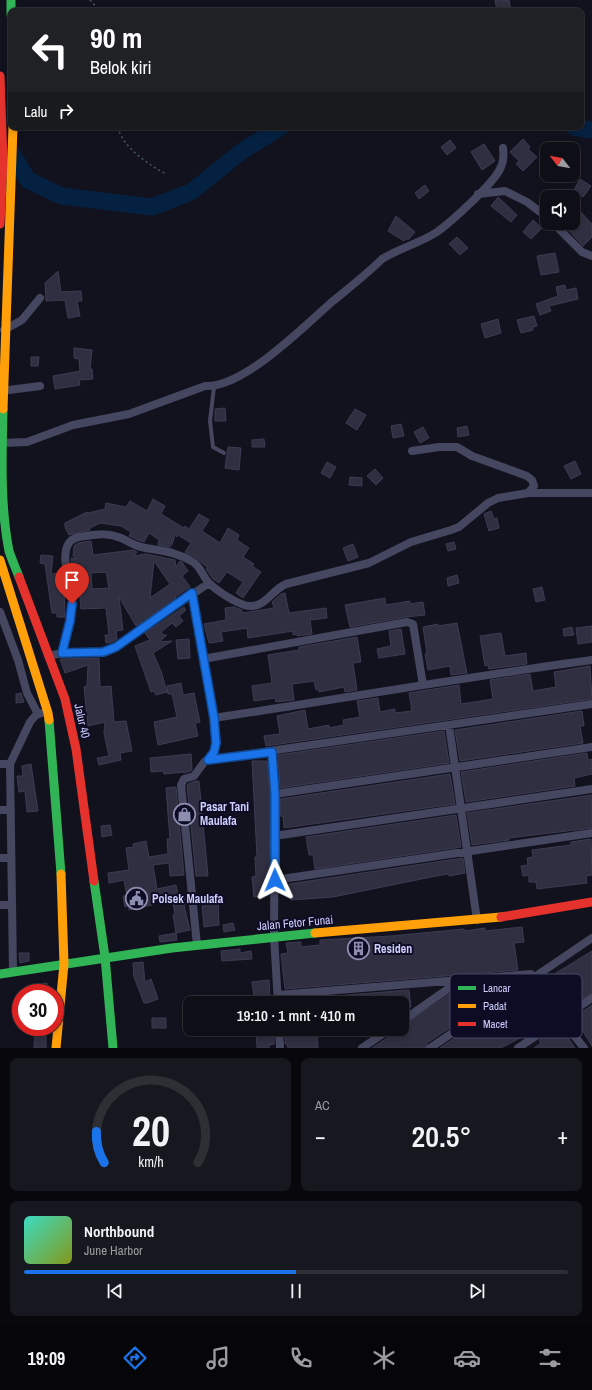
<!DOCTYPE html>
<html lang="id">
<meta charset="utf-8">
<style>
body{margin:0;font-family:"Archivo Narrow",sans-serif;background:#17171f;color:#f1f3f6;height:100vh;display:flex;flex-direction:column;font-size:15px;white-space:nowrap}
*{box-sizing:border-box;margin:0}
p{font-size:13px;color:#9b9ca1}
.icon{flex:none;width:22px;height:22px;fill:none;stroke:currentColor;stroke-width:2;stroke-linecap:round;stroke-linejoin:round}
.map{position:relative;height:1048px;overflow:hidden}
.details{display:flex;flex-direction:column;gap:10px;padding:10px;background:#08080c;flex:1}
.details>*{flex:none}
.top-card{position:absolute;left:8px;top:8px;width:576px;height:122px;border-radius:8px;box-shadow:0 2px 6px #0003,0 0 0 1px #2e2e35;background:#202124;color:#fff;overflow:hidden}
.needle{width:26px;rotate:301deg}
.fabs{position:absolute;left:540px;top:142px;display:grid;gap:8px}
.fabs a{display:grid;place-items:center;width:40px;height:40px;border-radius:8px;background:#0e0e16;box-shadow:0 2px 6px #0003,0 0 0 1px #2e2e35;font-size:20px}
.speed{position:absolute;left:12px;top:984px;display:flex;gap:8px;font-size:20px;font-weight:700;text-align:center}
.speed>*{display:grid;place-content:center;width:52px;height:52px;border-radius:50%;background:#0e0e16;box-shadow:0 2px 6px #0003,0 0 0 1px #2e2e35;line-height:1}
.speed .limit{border:6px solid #d22;background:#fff;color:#111}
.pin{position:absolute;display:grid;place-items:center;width:34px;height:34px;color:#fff;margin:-41px -17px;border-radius:50% 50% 50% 0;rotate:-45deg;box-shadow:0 0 4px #0007}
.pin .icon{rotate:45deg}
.me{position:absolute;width:44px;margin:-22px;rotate:359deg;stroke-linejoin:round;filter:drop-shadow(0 0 3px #0008)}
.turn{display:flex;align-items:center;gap:14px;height:84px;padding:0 16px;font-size:18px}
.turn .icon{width:52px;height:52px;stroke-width:2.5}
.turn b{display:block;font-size:28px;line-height:34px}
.then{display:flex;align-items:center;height:38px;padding:0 16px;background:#0003;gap:8px;font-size:15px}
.big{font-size:30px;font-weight:600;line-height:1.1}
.details .tile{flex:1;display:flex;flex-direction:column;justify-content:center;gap:6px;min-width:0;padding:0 14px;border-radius:8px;background:#17171f}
.details .dial{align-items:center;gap:0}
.dial svg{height:104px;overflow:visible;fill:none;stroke:#2e2e35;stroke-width:7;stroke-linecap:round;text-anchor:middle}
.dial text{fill:#f1f3f6;stroke:none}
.song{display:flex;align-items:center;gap:12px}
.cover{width:48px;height:48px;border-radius:6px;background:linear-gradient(135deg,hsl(170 70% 55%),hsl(70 70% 35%))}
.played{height:4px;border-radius:2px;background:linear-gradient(90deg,#1a73e8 50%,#2e2e35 50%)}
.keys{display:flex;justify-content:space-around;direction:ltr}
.heat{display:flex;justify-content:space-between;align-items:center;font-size:22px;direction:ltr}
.details .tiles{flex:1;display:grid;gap:10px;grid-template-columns:1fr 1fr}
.tile:last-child{grid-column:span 2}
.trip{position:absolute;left:183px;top:996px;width:226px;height:40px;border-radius:8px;background:#0e0e16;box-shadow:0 2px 6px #0003,0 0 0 1px #2e2e35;font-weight:600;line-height:40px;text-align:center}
.menu{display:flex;height:64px;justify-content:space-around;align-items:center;background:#060609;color:#9b9ca1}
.menu .icon{width:28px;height:28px}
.menu .active{color:#1a73e8}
.menu b{font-size:18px;color:#f1f3f6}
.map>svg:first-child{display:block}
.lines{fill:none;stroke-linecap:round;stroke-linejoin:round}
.river{stroke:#052141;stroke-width:17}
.building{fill:#302f41;stroke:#3c3b53;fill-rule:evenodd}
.path{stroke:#455965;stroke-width:1.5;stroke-dasharray:2 3;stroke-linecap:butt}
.lane{stroke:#454760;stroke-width:4}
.street{stroke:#454760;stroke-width:8}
.fast{stroke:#30b455;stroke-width:9}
.slow{stroke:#ff9f0a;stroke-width:9}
.jam{stroke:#e5322d;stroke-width:9}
.slow-bridge{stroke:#ff9f0a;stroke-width:9}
.route-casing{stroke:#114b97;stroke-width:10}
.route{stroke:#1a73e8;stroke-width:7}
.labels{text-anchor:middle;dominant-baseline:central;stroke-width:4;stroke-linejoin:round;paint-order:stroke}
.street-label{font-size:12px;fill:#cfcfff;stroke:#0d0c24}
.poi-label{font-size:12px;font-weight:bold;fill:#cfcfff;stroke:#0d0c24;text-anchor:start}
.key{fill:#0d0c24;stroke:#474666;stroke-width:1}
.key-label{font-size:11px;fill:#cfcfff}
</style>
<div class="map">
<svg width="592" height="1048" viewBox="0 0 592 1048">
<rect width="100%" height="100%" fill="#12121e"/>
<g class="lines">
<path class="river" d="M574,127L592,130
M5,147L13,155L28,180L61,196L152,207L191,192L242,151L281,127"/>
</g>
<path class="building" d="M495,0H509L511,11H497Z
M523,139L530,147L528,149L537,157L523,171L516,164L519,161L510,152Z
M450,140L456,148L447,155L441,147Z
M484,144L495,161L482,170L471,152Z
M580,179L591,186L583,197L574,190Z
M425,185L429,191L419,199L415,193Z
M498,197L517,215L511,222L491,206Z
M579,210L592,224V237L583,246L562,223H573V216Z
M396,216L415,232L408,240L406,238L404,241L388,231Z
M533,220L542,228L531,239L523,232Z
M457,237L468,248L460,255L449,244Z
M555,253L559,272L541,275L537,256Z
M58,271L61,292L81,291L82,301H77L80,316L68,318L65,300L46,301L45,283Z
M565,285L566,290L576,288L578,299L549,306L551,311L540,315L536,304L558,296L556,287Z
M534,316L537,326L533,327V330L521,333L517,320Z
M498,319L501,333L485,338L481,324Z
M74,348L92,350L90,369H92L93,379L79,380L80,385L55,389L53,376L80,371L79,359L74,358Z
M31,357H39L38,366H31Z
M225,408L226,421H215V409Z
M355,409L366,415L357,430L346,423Z
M401,424L404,436L393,438L391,426Z
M467,426L469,435L458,437L457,428Z
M423,427L429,438L420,443L414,432Z
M264,439L265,447H252V440Z
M228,447L241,448L239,470L225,468Z
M575,461L581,474L571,479L564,466Z
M327,462L336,467L330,478L321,473Z
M375,469L383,478L376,485L367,476Z
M350,477L362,478V486L349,485Z
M153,499L165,506L161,514L184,528L185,526L189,529L199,514L209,520L202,531L220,543L228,528L239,535L237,540L249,548L243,557L254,564L252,566L261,572L243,598L236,593L243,582L227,572L219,583L213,579L206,569L208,568L196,558L185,552L191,543L178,535L177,537L175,535L172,545L167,541L171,547L158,545L159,540L149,533L144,542L138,540L129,536L131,532L121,526L100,523L90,528V530L69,535L65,527V523L87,512L88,513L105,509L106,503L126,507L130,501L147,511Z
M491,511L494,519L497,518L499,528L489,531L484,514Z
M91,541L93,555L134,550L137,552L134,556L146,554L175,560L176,567L180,561L182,562L188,571L182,576L190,587L175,597L176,599L136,626L119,597L123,630L116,631L117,639L112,642L106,643L105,635H109L106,608L81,609L79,587H76L72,567L71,558L77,559L73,556L74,546L78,543ZM154,561L170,584L150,598ZM106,572L109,588L92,589L91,573Z
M454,542L456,549L448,551L446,544Z
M353,544L358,557L348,561L343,548Z
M41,555L53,556L51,574L62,573L65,588H64L65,617H57V613H52L45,564L40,563Z
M457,575L459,583L448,586L447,578Z
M542,587L545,600L536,602L533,589Z
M285,593L289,613L326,608L327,618L310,620L312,634L297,636V634L293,635V631L248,638L247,628L221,632L223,641L209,643L204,624L226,620L225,608L234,607L242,610V613L274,608L272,602L281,594Z
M385,598L386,605L410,601V604L423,602L425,615L406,617L350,627L345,605Z
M184,607L186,610L179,616L183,621L176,627L172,623L161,632L164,635H167L159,642L172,641L153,653L161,671L167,692L156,695L154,691L151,692L135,646L150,640L145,633Z
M457,623L467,673L451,675L450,666L428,670L425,654L427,653L423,627L438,624V626Z
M592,626V642L578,644L576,628Z
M572,627L574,635L564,636L563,629Z
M401,629L405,654L379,658L377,649L391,646L389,631Z
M501,633L505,656L526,653L527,664L489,669L488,665L485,666L480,636Z
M357,637L361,662L353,663L357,690L345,692L344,687L319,692V689L316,690L314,681L292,684L294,700L276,702L275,698L254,701L252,686L272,683L268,655L299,650V647Z
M189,639L190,658L178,659L176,640Z
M99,658L100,687L111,686L114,722L126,721L132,751L120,753L121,760L99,765L97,758L109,756L104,733L105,722L88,726L84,687L87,686L88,665L65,673L60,659Z
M590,666L592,699L266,746L264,736L280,734L277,716L305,710L308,729L329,725V728L344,725L343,720L360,717L357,701L378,698L380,712L395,709V713L412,711L409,693L459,685L461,704L493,699L490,680L530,674L533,691L556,687L554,672Z
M181,683L183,695L194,693L200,722L195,723L198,736L158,745L154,722L177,717L172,694H168L167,686Z
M21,693L24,702L16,703V694Z
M582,711L584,726H580L583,743L460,761L455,730Z
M444,731L449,763L280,788L278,755Z
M587,753L588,760L592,759V774L574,778L575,786L466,802L461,772Z
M191,754L192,769L191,771L184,773L183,772L164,774L163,771L151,772L150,758Z
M252,761H267L270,794L269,895L254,897L252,877L256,876L255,857H257Z
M31,764L38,811L27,812L25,791L19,792L17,776H23L22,766Z
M450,774L455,804L284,828L283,816H280V799Z
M195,781H199L208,876H196L187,786L188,784Z
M176,787L184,875L170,876L169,863L153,865L157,889L176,885L178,895L152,900V905L129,910V906L125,907L123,896H127L124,880L109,883L108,873L129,870L126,848L134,847L133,844L146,841L149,857L168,854L167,839H170L166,788Z
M592,795V828L509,838V840L472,845L467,813Z
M456,815L461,847L315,869L313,855H309L306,837Z
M110,825L112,835L102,837L101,826Z
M591,839L592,875L586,876L587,883L537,889L536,882H529V875L523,876L521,866L528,865L527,858L533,857L532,850L571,845V842Z
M463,858L465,873L449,876L448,874L431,877L333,897L291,900L289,884Z
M186,895L187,904L184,905L190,930L176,933L173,915L175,914L172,897Z
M218,900L219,925L204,927L202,906H205V901Z
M233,923L235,930L224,932L223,925Z
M522,927L524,942L514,943L518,970L285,989L281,954L288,953L286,943L301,942V947L320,945V940L391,936L464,929L465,931L485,928V931Z
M176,933L177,940L160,942L159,936Z
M240,949V953L251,951L252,959L222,961L221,951Z
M592,951V993L564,1010L543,981Z
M19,953H29V961L20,963Z
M143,962L145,982L151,979L158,999L147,1003H144L134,977L133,963Z
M269,980L270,997H265L266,1003H255L252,982Z
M501,982L506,990L427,1043L425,1048H372L393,1034L395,1029H402V1026L463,985Z
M47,983L48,993H37V984Z
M535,989L554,1017L532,1032L531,1029L520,1038L501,1048H440L494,1011L496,1014L523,994L525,996Z
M409,990L411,1007L402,1008V1003H337L336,996Z
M592,1005V1046L582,1030L579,1032L569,1020Z
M152,1018H166V1028H152Z
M560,1026L575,1048H534L541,1043L539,1040Z
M256,1029H272L274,1031V1044L269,1045V1048H257Z
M317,1029L318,1048H288L287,1044H285V1030Z
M35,1030H46V1048H34Z"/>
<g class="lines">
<path class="path" d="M90,0L100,11
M118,127C122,147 149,165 166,174"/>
<path class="lane" d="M214,387L210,421L213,447L224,453"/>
<path class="street" d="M478,194L505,191L527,202L547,217
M553,223L582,252L592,256
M4,330L22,320L40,298
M1,391L40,386
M2,443L27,442L73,425L129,414L205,386C244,388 304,326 333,301C350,287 367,274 382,259C400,248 420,243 437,232C451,222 493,184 500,169C504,162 504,156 503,148
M412,451L439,447H457L472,456L527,476L532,480L534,486L528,493
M192,593L214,718L216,743L215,750L208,760L205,761L194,776L184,779L181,785L197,945
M0,612L18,660L27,693L38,714
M62,653C67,634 74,614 72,593C70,579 60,556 69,543C73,537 80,537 86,536C98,534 109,533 121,538C128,541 133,545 141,547C159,551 176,551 193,562C201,567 203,577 209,583C217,591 241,607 251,606C266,606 272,590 286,584L369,563L411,542L451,530L459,527L488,503L498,498L528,493H592
M48,656L62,653H103L109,651L209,583
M203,659L407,622L413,624L423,685
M214,718C340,699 466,677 592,660
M449,725L477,920
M272,752L275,794L274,936L278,1003
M208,760L592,704
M0,764H10
M275,794L592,747
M0,810H11
M274,836L592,789
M0,858H11
M275,880L592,833
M0,905H11
M13,972L10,764L30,722L36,715L48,711
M278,995L531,974L558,1010L561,1019L584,1048
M402,1021L462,979
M279,1029L280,1048
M362,1048L390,1029
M430,1048L592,938
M518,1048L592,998"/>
<path class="fast" d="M11,0V15
M3,409C2,455 0,506 9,551C12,560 16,569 19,577
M49,720L61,874
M94,881L105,957L113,1048
M0,974L172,948L315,933"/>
<path class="slow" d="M0,560L48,713L49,720
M315,933L501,917
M56,1048L64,964L61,874"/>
<path class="jam" d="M0,76L3,161L0,224
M19,577L65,699L76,749L94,881
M501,917L592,902"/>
<path class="slow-bridge" d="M3,409L13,127"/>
</g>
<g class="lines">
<defs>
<path id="route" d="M72,604L70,621L62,653L103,652L116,647L192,593L214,718L216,743L214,752L208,760L272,752L275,794V880"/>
</defs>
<use href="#route" class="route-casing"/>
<use href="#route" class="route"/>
</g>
<defs>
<symbol id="shop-ring" viewBox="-11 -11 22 22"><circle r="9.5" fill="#0d0c24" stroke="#8d8db0" stroke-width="1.5"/><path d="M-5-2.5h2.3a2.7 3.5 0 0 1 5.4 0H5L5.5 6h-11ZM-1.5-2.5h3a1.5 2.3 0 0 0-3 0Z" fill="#8d8db0"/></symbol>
<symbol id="civic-ring" viewBox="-11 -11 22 22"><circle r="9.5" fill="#0d0c24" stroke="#8d8db0" stroke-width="1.5"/><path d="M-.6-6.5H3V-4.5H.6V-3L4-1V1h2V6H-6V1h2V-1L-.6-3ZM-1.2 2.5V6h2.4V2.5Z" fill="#8d8db0"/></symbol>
<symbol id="building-ring" viewBox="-11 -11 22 22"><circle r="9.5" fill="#0d0c24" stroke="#8d8db0" stroke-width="1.5"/><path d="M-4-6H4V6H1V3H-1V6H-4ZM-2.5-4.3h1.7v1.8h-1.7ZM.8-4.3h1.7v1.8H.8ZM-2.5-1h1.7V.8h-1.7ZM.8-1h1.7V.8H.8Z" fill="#8d8db0"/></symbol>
</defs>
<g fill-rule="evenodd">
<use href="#shop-ring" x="172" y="802" width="25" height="25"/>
<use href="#civic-ring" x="124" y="886" width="25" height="25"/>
<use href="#building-ring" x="346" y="936" width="25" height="25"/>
</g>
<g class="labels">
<g class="street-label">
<text transform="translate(82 721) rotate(77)">Jalur 40</text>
<text transform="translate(295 923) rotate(-5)">Jalan Fetor Funai</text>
</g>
<g class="poi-label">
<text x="200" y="807">Pasar Tani<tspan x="200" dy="14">Maulafa</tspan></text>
<text x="152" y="899">Polsek Maulafa</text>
<text x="374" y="949">Residen</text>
</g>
</g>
<rect x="450" y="974" width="132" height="64" rx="6" class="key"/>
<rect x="458" y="986" width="18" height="4" fill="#30b455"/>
<rect x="458" y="1004" width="18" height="4" fill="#ff9f0a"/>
<rect x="458" y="1022" width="18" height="4" fill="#e5322d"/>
<g class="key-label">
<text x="483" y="992">Lancar</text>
<text x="483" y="1010">Padat</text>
<text x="483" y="1028">Macet</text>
</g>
</svg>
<div class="fabs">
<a><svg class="needle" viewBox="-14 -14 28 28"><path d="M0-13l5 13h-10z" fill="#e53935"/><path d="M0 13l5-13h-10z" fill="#9b9ca1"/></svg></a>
<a><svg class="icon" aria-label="sound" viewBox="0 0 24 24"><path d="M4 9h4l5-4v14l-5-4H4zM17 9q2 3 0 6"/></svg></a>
</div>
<div class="speed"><div class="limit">30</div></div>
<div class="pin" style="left:72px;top:604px;background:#d93025"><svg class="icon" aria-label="arrive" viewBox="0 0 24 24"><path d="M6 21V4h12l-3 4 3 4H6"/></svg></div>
<svg class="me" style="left:275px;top:880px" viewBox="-20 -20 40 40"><path d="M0-17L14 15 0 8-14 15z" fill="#1a73e8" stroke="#fff" stroke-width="4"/></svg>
<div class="trip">19:10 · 1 mnt · 410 m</div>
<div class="top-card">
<div class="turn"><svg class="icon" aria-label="left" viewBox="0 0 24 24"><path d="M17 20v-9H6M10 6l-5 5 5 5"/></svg><div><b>90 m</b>Belok kiri</div></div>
<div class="then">Lalu<svg class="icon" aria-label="right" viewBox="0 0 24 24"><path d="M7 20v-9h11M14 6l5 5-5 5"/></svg></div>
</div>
</div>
<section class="details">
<div class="tiles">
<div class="tile dial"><svg viewBox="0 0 100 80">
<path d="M14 69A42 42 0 1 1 86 69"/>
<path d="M14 69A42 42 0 0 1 8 45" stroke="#1a73e8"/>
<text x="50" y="56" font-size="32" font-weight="700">20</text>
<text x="50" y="72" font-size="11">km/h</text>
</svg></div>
<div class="tile"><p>AC</p>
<div class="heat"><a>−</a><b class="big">20.5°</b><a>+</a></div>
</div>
<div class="tile">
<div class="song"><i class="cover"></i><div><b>Northbound</b><p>June Harbor</p></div></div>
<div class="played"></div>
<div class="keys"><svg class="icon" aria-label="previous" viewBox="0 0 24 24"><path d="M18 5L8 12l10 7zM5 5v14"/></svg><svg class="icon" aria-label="pause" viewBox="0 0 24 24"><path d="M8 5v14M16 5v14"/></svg><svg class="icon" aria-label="next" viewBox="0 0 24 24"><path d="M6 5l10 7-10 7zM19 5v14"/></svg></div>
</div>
</div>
</section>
<nav class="menu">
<b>19:09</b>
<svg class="icon active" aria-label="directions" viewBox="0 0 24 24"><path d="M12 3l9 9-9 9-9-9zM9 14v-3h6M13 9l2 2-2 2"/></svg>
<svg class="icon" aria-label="music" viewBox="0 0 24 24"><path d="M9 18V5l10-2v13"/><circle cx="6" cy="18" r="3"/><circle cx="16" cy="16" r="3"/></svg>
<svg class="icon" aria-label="phone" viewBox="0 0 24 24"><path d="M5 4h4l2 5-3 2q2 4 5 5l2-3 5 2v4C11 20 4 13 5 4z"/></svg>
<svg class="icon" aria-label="climate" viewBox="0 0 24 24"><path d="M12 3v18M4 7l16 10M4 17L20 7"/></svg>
<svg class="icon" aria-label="car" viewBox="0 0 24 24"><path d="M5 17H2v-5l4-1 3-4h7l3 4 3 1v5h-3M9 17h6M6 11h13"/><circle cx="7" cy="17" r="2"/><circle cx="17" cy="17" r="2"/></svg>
<svg class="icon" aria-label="filters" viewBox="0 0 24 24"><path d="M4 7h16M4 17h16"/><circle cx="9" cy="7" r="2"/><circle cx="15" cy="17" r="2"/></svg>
</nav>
